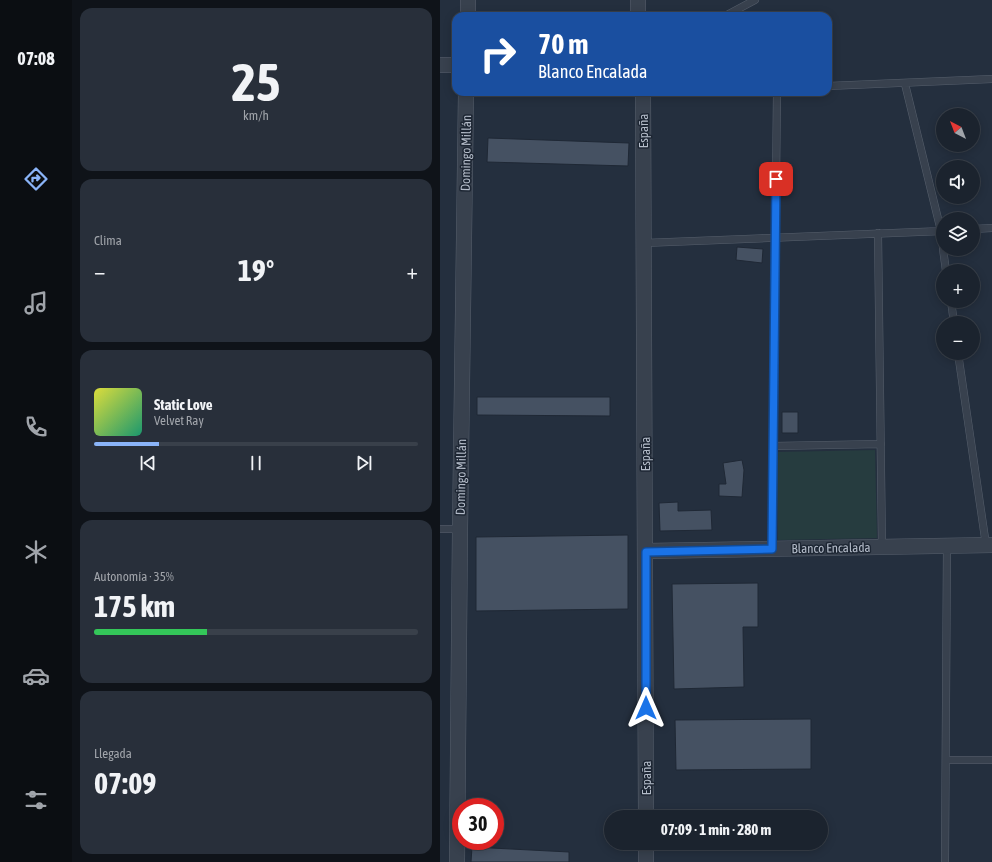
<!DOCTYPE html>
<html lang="es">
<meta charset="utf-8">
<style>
body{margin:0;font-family:"Asap Condensed",sans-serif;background:#282f3a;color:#f1f3f6;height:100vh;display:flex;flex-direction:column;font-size:15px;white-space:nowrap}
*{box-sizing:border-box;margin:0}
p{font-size:13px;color:#a0a4aa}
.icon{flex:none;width:22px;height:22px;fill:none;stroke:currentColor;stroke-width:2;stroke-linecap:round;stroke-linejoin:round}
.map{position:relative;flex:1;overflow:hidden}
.panel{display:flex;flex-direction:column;gap:8px;padding:8px;background:#0f1319;width:368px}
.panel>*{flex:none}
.guide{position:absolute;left:12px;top:12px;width:380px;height:84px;border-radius:12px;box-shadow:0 2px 10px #0003,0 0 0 1px #39404a;background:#1a4fa0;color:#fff;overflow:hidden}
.needle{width:26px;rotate:318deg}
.tools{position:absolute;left:496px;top:108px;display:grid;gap:8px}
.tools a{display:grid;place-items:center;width:44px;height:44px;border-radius:50%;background:#1b232e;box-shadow:0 2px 10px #0003,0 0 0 1px #39404a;font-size:20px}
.speed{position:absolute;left:12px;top:798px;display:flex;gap:8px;font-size:20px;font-weight:700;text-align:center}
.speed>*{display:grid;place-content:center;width:52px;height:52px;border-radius:50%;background:#1b232e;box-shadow:0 2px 10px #0003,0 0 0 1px #39404a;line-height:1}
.speed .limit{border:6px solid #d22;background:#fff;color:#111}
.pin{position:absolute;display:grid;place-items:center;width:34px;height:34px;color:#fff;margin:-17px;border-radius:8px;box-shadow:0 2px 6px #0006}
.me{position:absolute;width:44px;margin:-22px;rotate:0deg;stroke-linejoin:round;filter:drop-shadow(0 0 3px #0008)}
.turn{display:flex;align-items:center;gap:14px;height:84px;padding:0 20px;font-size:18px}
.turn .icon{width:52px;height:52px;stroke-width:2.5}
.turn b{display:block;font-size:28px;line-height:34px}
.big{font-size:30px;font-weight:700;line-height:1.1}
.panel .widget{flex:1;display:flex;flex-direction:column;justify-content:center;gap:6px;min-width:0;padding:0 14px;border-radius:12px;background:#282f3a}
.panel .dial{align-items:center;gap:0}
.dial b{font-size:52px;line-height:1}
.song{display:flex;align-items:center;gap:12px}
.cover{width:48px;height:48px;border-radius:6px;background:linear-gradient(135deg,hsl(60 70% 55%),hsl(160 70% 35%))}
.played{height:4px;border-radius:2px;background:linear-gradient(90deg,#8ab4f8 20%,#39404a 20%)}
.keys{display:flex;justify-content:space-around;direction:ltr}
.heat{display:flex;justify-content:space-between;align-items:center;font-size:22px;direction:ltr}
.charge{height:6px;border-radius:3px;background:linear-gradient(90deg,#34c759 35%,#39404a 0)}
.trip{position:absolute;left:164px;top:810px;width:224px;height:40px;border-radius:20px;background:#1b232e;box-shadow:0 2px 10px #0003,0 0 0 1px #39404a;font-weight:700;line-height:40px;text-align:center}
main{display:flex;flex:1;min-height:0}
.tab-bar{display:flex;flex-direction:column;width:72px;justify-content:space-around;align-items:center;background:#0b0e12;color:#a0a4aa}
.tab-bar .icon{width:28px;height:28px}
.tab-bar .current{color:#8ab4f8}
.tab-bar b{font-size:18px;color:#f1f3f6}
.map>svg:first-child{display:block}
.green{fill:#263c3f}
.building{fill:#455162;stroke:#1f2835}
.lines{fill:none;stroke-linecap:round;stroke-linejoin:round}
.service-casing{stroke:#565f6c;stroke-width:8}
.minor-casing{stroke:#565f6c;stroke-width:16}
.service{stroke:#38414e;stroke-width:7}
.minor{stroke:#38414e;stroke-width:15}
.route-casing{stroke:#114b97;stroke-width:10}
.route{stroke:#1a73e8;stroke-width:7}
.labels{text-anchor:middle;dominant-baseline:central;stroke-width:3;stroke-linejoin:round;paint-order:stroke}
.street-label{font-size:13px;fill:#b4bcc9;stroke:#1d2633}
</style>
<main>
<nav class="tab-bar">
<b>07:08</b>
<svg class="icon current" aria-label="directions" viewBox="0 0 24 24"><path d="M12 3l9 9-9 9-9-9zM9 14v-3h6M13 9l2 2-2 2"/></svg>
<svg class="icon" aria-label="music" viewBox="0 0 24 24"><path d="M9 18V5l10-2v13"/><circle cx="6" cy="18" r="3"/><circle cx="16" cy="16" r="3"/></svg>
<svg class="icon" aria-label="phone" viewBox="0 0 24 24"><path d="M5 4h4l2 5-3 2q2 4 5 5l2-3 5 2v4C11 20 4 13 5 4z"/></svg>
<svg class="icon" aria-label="climate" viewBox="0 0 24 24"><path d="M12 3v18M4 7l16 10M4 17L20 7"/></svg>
<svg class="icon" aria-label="car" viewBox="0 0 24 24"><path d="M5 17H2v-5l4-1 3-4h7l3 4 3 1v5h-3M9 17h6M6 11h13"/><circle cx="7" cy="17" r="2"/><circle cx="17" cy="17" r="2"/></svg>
<svg class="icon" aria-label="filters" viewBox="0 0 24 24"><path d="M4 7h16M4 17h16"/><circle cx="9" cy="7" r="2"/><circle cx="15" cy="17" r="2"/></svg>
</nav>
<section class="panel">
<div class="widget dial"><b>25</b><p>km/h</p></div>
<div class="widget"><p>Clima</p>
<div class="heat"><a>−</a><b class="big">19°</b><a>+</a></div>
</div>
<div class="widget">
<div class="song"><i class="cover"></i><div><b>Static Love</b><p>Velvet Ray</p></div></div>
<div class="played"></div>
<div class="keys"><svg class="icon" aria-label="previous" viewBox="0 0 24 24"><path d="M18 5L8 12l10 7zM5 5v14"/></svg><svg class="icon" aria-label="pause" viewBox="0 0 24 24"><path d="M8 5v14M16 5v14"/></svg><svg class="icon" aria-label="next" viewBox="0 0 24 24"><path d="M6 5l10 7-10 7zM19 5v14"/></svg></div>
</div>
<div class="widget"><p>Autonomía · 35%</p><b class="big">175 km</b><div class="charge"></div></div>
<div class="widget"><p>Llegada</p><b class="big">07:09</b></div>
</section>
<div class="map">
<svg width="552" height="862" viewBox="0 0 552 862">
<rect width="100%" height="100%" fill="#242f3e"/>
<path class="green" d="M435,450L437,538L338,540L337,452Z"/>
<path class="building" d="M48,138L189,143L188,166L47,162Z
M297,247L323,249L322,263L296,260Z
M37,397H170V416L37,415Z
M342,412H358V433H342Z
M302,460L304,470L302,497L279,496V484H286L283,463Z
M238,502V511L271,510L272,530L220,531L219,503Z
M188,535V609L36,611V537Z
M318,583V627H303L304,687L234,689L232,584Z
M371,719V769L236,770L235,720Z
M32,847L129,852V862H31Z"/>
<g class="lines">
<defs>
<path id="service" d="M285,16L315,0
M465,84L501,231L503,247
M388,86L552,79
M533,229L552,228
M438,233L442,547
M204,243L503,231
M503,249L506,271
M511,301L514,323
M518,353L546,545
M333,446L441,444
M0,529H20
M332,549L337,92
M506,760H552
M505,862L507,545"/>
<path id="minor" d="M28,16V0
M198,16V0
M0,65H16
M203,92L206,817
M206,551L552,545
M206,843V862
M17,862L20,529L26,92"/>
</defs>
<use href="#service" class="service-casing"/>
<use href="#minor" class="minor-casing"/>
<use href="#service" class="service"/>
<use href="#minor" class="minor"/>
</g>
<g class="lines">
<defs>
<path id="route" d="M206,708V552L332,549L336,179"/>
</defs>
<use href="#route" class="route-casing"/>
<use href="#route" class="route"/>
</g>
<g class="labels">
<g class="street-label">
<text transform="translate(203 131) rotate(-90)">España</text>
<text transform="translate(26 153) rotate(-89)">Domingo Millán</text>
<text transform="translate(205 454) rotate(-90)">España</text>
<text transform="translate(21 477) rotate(-89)">Domingo Millán</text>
<text transform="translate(391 548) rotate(-1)">Blanco Encalada</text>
<text transform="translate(206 778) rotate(-90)">España</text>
</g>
</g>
</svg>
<div class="tools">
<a><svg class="needle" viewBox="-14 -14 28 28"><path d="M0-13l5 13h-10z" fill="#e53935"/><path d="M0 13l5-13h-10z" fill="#a0a4aa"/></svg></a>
<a><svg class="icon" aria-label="sound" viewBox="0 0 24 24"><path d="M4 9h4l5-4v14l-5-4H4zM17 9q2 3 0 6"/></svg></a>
<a><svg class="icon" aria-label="layers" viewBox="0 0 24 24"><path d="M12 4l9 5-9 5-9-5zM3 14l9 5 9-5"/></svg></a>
<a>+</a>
<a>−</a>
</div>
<div class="speed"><div class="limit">30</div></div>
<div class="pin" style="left:336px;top:179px;background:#d93025"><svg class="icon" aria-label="arrive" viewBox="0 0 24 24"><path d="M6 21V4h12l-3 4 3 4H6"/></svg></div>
<svg class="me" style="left:206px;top:708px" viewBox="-20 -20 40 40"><path d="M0-17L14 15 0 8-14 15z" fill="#1a73e8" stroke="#fff" stroke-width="4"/></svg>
<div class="trip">07:09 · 1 min · 280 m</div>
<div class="guide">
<div class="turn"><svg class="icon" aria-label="right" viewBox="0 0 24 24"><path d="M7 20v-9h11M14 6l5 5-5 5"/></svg><div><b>70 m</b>Blanco Encalada</div></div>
</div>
</div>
</main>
